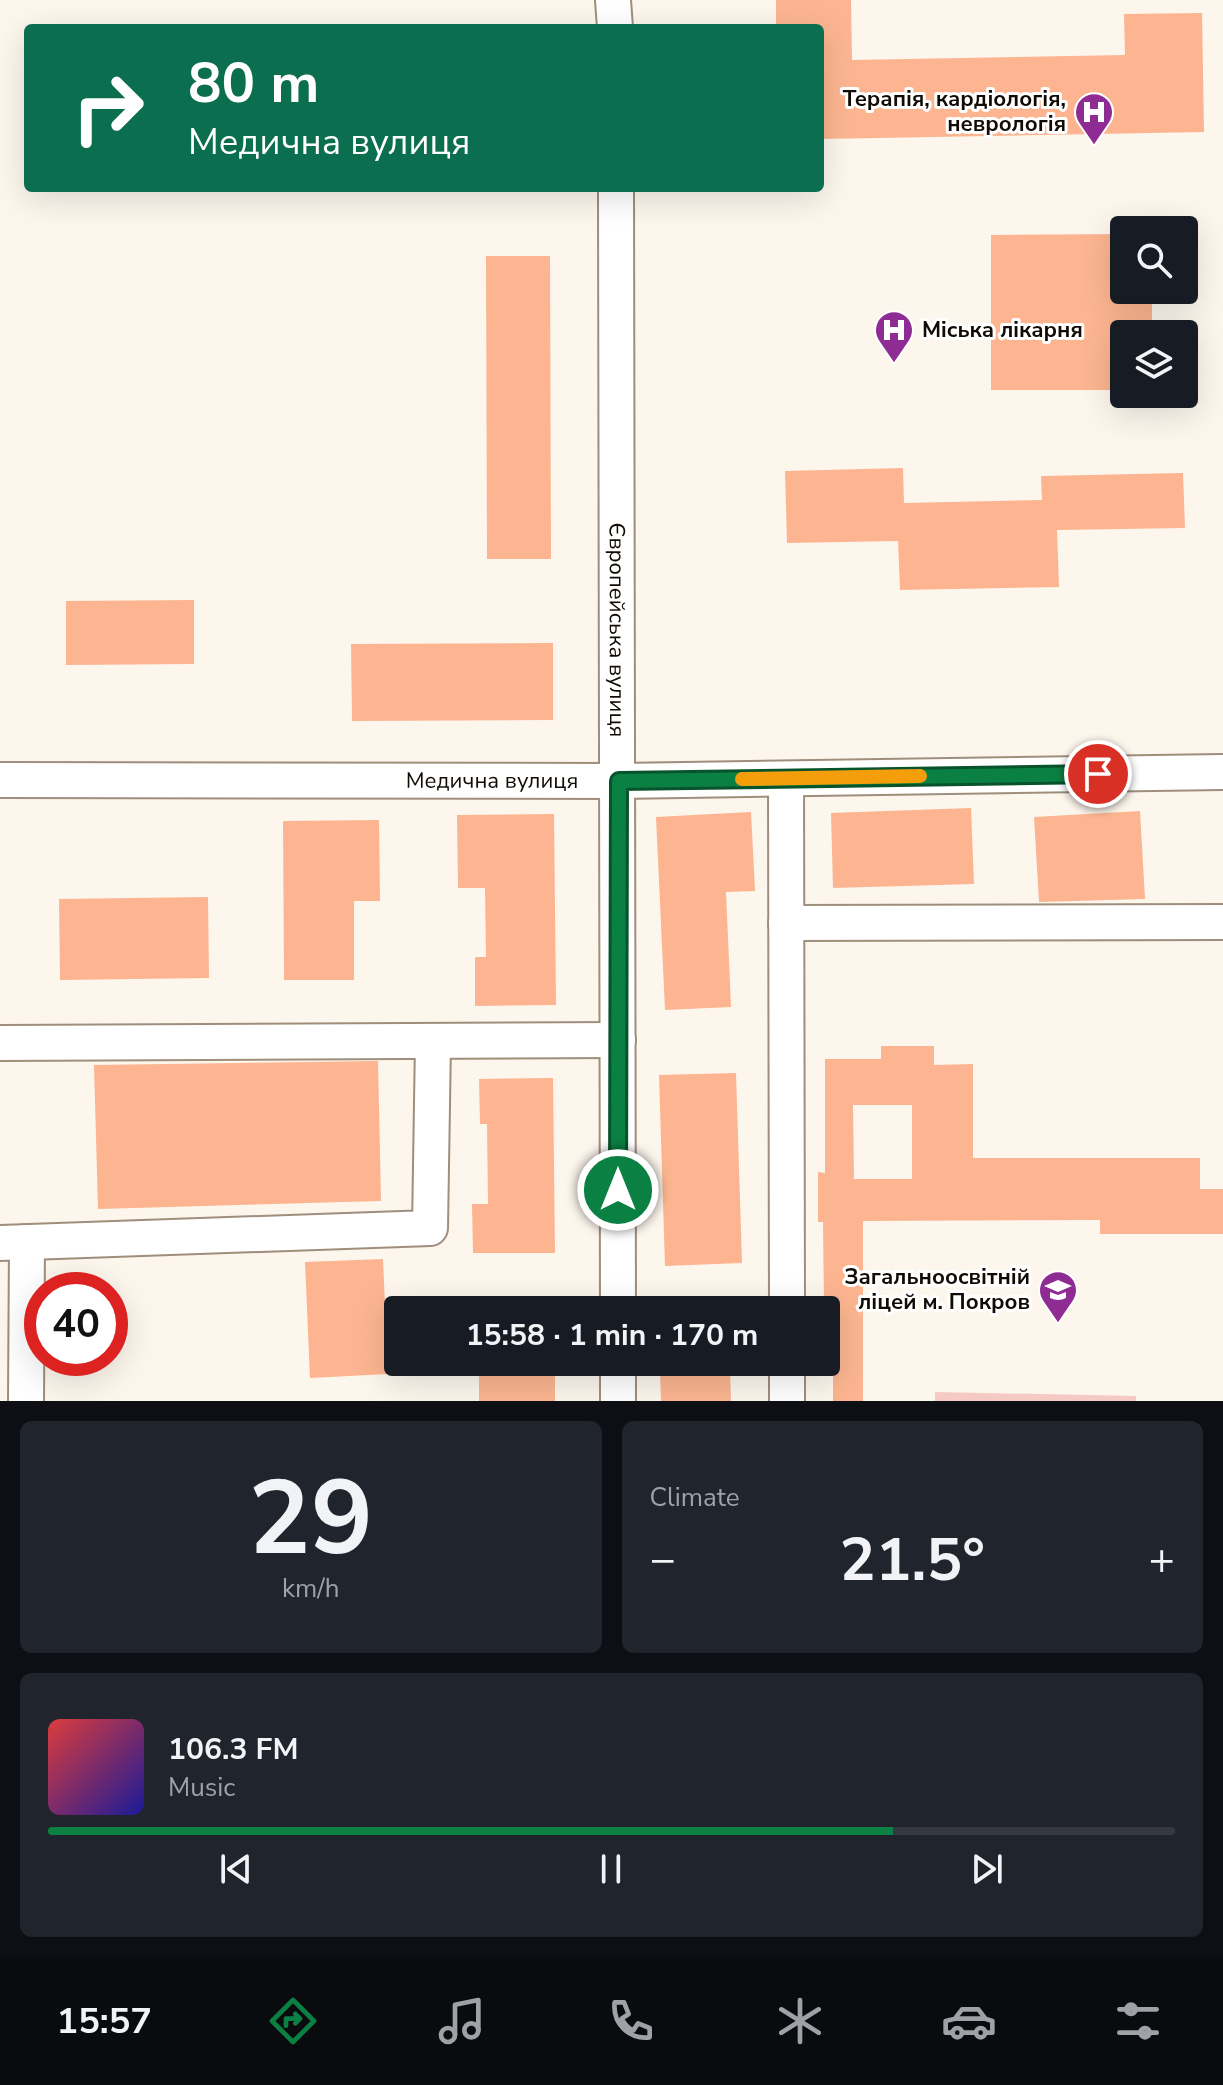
<!DOCTYPE html>
<meta charset="utf-8">
<style>
body{margin:0;font-family:"Nunito Sans",sans-serif;background:#20242c;color:#f1f3f6;height:100vh;display:flex;flex-direction:column;font-size:30px;white-space:nowrap}
*{box-sizing:border-box;margin:0}
p{font-size:26px;color:#9ea1a6}
.icon{flex:none;width:44px;height:44px;fill:none;stroke:currentColor;stroke-width:2;stroke-linecap:round;stroke-linejoin:round}
.map{position:relative;height:1401px;overflow:hidden}
.side{display:flex;flex-direction:column;gap:20px;padding:20px;background:#0d0f14;flex:1}
.side>*{flex:none}
.banner{position:absolute;left:24px;top:24px;width:800px;height:168px;border-radius:8px;box-shadow:0 8px 32px #0002;background:#0b6e4f;color:#fff;overflow:hidden}
.fabs{position:absolute;left:1110px;top:216px;display:grid;gap:16px}
.fabs a{display:grid;place-items:center;width:88px;height:88px;border-radius:8px;background:#171b24;box-shadow:0 8px 32px #0002;font-size:40px}
.speed{position:absolute;left:24px;top:1272px;display:flex;gap:16px;font-size:40px;font-weight:700;text-align:center}
.speed>*{display:grid;place-content:center;width:104px;height:104px;border-radius:50%;background:#171b24;box-shadow:0 8px 32px #0002;line-height:1}
.speed .limit{border:12px solid #d22;background:#fff;color:#111}
.pin{position:absolute;display:grid;place-items:center;width:68px;height:68px;color:#fff;margin:-34px;border:4px solid #fff;border-radius:50%;box-shadow:0 2px 8px #0007}
.me{position:absolute;width:88px;margin:-44px;rotate:0deg;stroke-linejoin:round;filter:drop-shadow(0 0 6px #0008)}
.turn{display:flex;align-items:center;gap:28px;height:168px;padding:0 32px;font-size:36px}
.turn .icon{width:104px;height:104px;stroke-width:2.5}
.turn b{display:block;font-size:56px;line-height:68px}
.big{font-size:60px;font-weight:700;line-height:1.1}
.side .widget{flex:1;display:flex;flex-direction:column;justify-content:center;gap:12px;min-width:0;padding:0 28px;border-radius:12px;background:#20242c}
.side .dial{align-items:center;gap:0}
.dial b{font-size:104px;line-height:1}
.song{display:flex;align-items:center;gap:24px}
.cover{width:96px;height:96px;border-radius:12px;background:linear-gradient(135deg,hsl(0 70% 55%),hsl(240 70% 35%))}
.played{height:8px;border-radius:4px;background:linear-gradient(90deg,#0b8043 75%,#363941 75%)}
.keys{display:flex;justify-content:space-around;direction:ltr}
.heat{display:flex;justify-content:space-between;align-items:center;font-size:44px;direction:ltr}
.side .tiles{flex:1;display:grid;gap:20px;grid-template-columns:1fr 1fr}
.widget:last-child{grid-column:span 2}
.trip{position:absolute;left:384px;top:1296px;width:456px;height:80px;border-radius:8px;background:#171b24;box-shadow:0 8px 32px #0002;font-weight:700;line-height:80px;text-align:center}
.tab-bar{display:flex;height:128px;justify-content:space-around;align-items:center;background:#090b0e;color:#9ea1a6}
.tab-bar .icon{width:56px;height:56px}
.tab-bar .current{color:#0b8043}
.tab-bar b{font-size:36px;color:#f1f3f6}
.map>svg:first-child{display:block}
.green{fill:#f6cac4}
.building{fill:#fcb590;fill-rule:evenodd}
.lines{fill:none;stroke-linecap:round;stroke-linejoin:round}
.minor-casing{stroke:#9f8e7b;stroke-width:38}
.minor{stroke:#fff;stroke-width:34}
.route-casing{stroke:#07532c;stroke-width:20}
.route{stroke:#0b8043;stroke-width:14}
.slow{stroke:#f59e0b;stroke-width:14}
.labels{text-anchor:middle;dominant-baseline:central;stroke-width:6;stroke-linejoin:round;paint-order:stroke}
.poi-label{font-size:22px;font-weight:bold;fill:#110b05;stroke:#fff;text-anchor:end}
.street-label{font-size:22px;fill:#110b05;stroke:#fff}
</style>
<div class="map">
<svg width="1223" height="1401" viewBox="0 0 1223 1401">
<rect width="100%" height="100%" fill="#fdf6ed"/>
<path class="green" d="M935,1392L1136,1396V1401H935Z"/>
<path class="building" d="M776,0H851L852,60L1125,55L1124,14L1202,13L1204,132L820,139V28H776Z
M1124,234V290H1152V334H1124V390H991V235Z
M486,256H550L551,559H487Z
M903,468L904,503L1042,500L1041,476L1183,473L1185,528L1057,530L1059,587L900,590L898,541L787,543L785,471Z
M194,600V664L66,665V601Z
M553,643V720L352,721L351,644Z
M971,808L974,884L833,888L831,813Z
M1140,811L1145,899L1039,902L1034,817Z
M751,812L755,891L726,892L731,1007L665,1010L656,817Z
M554,814L556,1005L475,1006V957H486L485,888H458L457,815Z
M379,820L380,901H354V980H284L283,821Z
M208,897L209,978L60,980L59,899Z
M881,1046H934V1065L973,1064V1158H1200V1189H1223V1234H1100V1220L863,1221V1401H833V1307H824L823,1222H818V1172L825,1173V1059H881ZM853,1105H912V1179H854Z
M378,1061L381,1201L98,1209L94,1065Z
M736,1073L742,1263L665,1266L659,1075Z
M553,1078L555,1253H473L472,1204H488L487,1124H480L479,1079Z
M383,1259L388,1374L310,1378L305,1262Z
M730,1370L731,1401H661L660,1372Z
M479,1371H555V1401H479Z"/>
<g class="lines">
<defs>
<g id="minor">
<path d="M613,0L615,28"/>
<path id="s1" d="M616,188L618,1310"/>
<path d="M786,779L787,1310"/>
<path id="s2" d="M0,780L619,781L1223,772"/>
<path d="M786,923L1223,922"/>
<path d="M0,1043L618,1040"/>
<path d="M0,1243L430,1228L433,1042"/>
<path d="M787,1362V1401"/>
<path d="M26,1401L27,1242"/>
<path d="M618,1401V1362"/>
</g>
</defs>
<use href="#minor" class="minor-casing"/>
<use href="#minor" class="minor"/>
</g>
<g class="lines">
<defs>
<path id="route" d="M618,1190L619,781L1098,774"/>
</defs>
<use href="#route" class="route-casing"/>
<use href="#route" class="route"/>
<path class="slow" d="M742,779L920,776"/>
</g>
<defs>
<symbol id="hospital-pin" viewBox="-11 -11 22 30"><path d="M0 17L-7.5 6A9.5 9.5 0 1 1 7.5 6Z" fill="#8e2c93" stroke="#fff"/><path d="M-5-5h3v3.5h4V-5h3V5h-3V1.5h-4V5h-3Z" fill="#fff"/></symbol>
<symbol id="school-pin" viewBox="-11 -11 22 30"><path d="M0 17L-7.5 6A9.5 9.5 0 1 1 7.5 6Z" fill="#8e2c93" stroke="#fff"/><path d="M0-5L7-2L0 1L-7-2ZM-4 1L0 2.5L4 1V4Q0 6-4 4Z" fill="#fff"/></symbol>
</defs>
<g fill-rule="evenodd">
<use href="#hospital-pin" x="1072" y="90" width="44" height="60"/>
<use href="#hospital-pin" x="872" y="308" width="44" height="60"/>
<use href="#school-pin" x="1036" y="1268" width="44" height="60"/>
</g>
<g class="labels">
<g class="poi-label">
<text x="1066" y="99">Терапія, кардіологія,<tspan x="1066" dy="25">неврологія</tspan></text>
<text x="922" y="330" text-anchor="start">Мiська лiкарня</text>
<text x="1030" y="1277">Загальноосвітній<tspan x="1030" dy="25">ліцей м. Покров</tspan></text>
</g>
<g class="street-label">
<text stroke="none"><textPath href="#s1" startOffset="442">Європейська вулиця</textPath></text>
<text stroke="none"><textPath href="#s2" startOffset="492">Медична вулиця</textPath></text>
</g>
</g>
</svg>
<div class="fabs">
<a><svg class="icon" aria-label="search" viewBox="0 0 24 24"><circle cx="10" cy="10" r="6"/><path d="M15 15l6 6"/></svg></a>
<a><svg class="icon" aria-label="layers" viewBox="0 0 24 24"><path d="M12 4l9 5-9 5-9-5zM3 14l9 5 9-5"/></svg></a>
</div>
<div class="speed"><div class="limit">40</div></div>
<div class="pin" style="left:1098px;top:774px;background:#d93025"><svg class="icon" aria-label="arrive" viewBox="0 0 24 24"><path d="M6 21V4h12l-3 4 3 4H6"/></svg></div>
<svg class="me" style="left:618px;top:1190px" viewBox="-20 -20 40 40"><circle r="17" fill="#0b8043" stroke="#fff" stroke-width="3"/><path d="M0-11L8 9 0 5-8 9z" fill="#fff"/></svg>
<div class="trip">15:58 · 1 min · 170 m</div>
<div class="banner">
<div class="turn"><svg class="icon" aria-label="right" viewBox="0 0 24 24"><path d="M7 20v-9h11M14 6l5 5-5 5"/></svg><div><b>80 m</b>Медична вулиця</div></div>
</div>
</div>
<section class="side">
<div class="tiles">
<div class="widget dial"><b>29</b><p>km/h</p></div>
<div class="widget"><p>Climate</p>
<div class="heat"><a>−</a><b class="big">21.5°</b><a>+</a></div>
</div>
<div class="widget">
<div class="song"><i class="cover"></i><div><b>106.3 FM</b><p>Music</p></div></div>
<div class="played"></div>
<div class="keys"><svg class="icon" aria-label="previous" viewBox="0 0 24 24"><path d="M18 5L8 12l10 7zM5 5v14"/></svg><svg class="icon" aria-label="pause" viewBox="0 0 24 24"><path d="M8 5v14M16 5v14"/></svg><svg class="icon" aria-label="next" viewBox="0 0 24 24"><path d="M6 5l10 7-10 7zM19 5v14"/></svg></div>
</div>
</div>
</section>
<nav class="tab-bar">
<b>15:57</b>
<svg class="icon current" aria-label="directions" viewBox="0 0 24 24"><path d="M12 3l9 9-9 9-9-9zM9 14v-3h6M13 9l2 2-2 2"/></svg>
<svg class="icon" aria-label="music" viewBox="0 0 24 24"><path d="M9 18V5l10-2v13"/><circle cx="6" cy="18" r="3"/><circle cx="16" cy="16" r="3"/></svg>
<svg class="icon" aria-label="phone" viewBox="0 0 24 24"><path d="M5 4h4l2 5-3 2q2 4 5 5l2-3 5 2v4C11 20 4 13 5 4z"/></svg>
<svg class="icon" aria-label="climate" viewBox="0 0 24 24"><path d="M12 3v18M4 7l16 10M4 17L20 7"/></svg>
<svg class="icon" aria-label="car" viewBox="0 0 24 24"><path d="M5 17H2v-5l4-1 3-4h7l3 4 3 1v5h-3M9 17h6M6 11h13"/><circle cx="7" cy="17" r="2"/><circle cx="17" cy="17" r="2"/></svg>
<svg class="icon" aria-label="filters" viewBox="0 0 24 24"><path d="M4 7h16M4 17h16"/><circle cx="9" cy="7" r="2"/><circle cx="15" cy="17" r="2"/></svg>
</nav>
